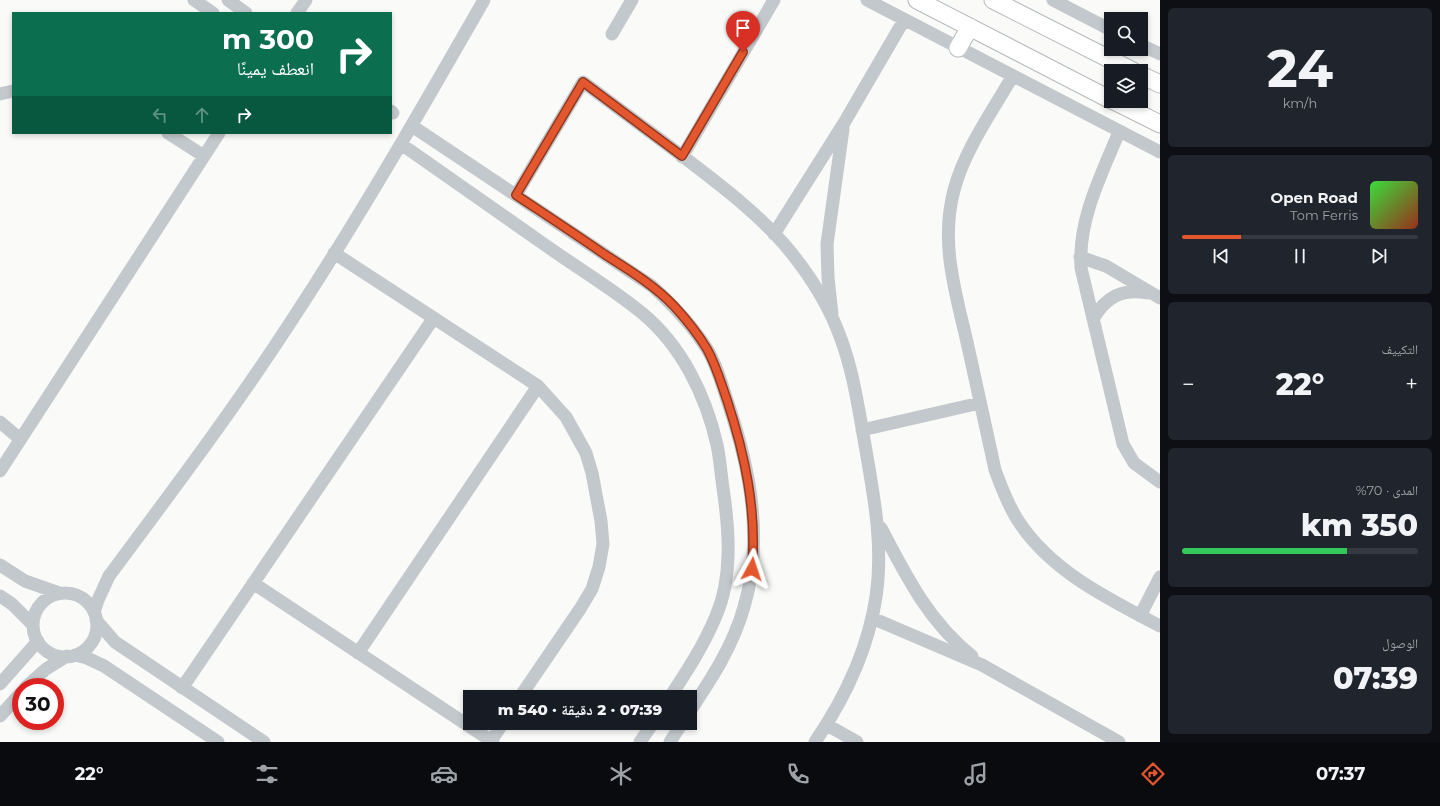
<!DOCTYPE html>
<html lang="ar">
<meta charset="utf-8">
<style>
body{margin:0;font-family:Montserrat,"Noto Naskh Arabic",sans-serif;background:#20242c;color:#f1f3f6;direction:rtl;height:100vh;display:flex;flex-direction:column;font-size:15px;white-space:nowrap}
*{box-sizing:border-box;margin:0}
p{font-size:13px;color:#9ea1a6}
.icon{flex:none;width:22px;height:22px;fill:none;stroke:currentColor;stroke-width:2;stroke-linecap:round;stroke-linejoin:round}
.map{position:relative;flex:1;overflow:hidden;direction:ltr}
.panel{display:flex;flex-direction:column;gap:8px;padding:8px;background:#0d0f14;width:280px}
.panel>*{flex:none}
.banner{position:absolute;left:12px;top:12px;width:380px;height:122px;border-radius:0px;box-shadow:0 2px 6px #0003;direction:rtl;background:#0b6e4f;color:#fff;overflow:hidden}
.buttons{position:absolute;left:1104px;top:12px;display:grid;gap:8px}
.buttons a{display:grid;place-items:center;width:44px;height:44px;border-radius:0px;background:#171b24;box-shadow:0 2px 6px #0003;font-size:20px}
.speed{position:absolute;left:12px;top:678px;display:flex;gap:8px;font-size:20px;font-weight:700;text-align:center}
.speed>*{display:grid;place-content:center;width:52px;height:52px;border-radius:50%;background:#171b24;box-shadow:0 2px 6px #0003;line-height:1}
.speed .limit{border:6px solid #d22;background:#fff;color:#111}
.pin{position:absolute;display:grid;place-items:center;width:34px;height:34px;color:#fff;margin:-41px -17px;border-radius:50% 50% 50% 0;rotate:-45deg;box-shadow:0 0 4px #0007}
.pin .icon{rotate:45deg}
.me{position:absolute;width:44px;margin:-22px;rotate:5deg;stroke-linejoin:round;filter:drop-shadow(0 0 3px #0008)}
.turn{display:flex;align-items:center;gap:14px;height:84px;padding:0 12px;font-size:18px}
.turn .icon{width:52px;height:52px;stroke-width:2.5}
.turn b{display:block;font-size:28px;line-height:34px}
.lanes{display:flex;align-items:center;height:38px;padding:0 12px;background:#0003;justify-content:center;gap:20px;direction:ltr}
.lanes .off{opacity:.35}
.big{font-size:30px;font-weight:800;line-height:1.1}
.panel .card{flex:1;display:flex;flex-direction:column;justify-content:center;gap:6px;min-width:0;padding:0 14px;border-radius:6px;background:#20242c}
.panel .dial{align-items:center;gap:0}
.dial b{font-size:52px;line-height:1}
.song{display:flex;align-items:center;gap:12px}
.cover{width:48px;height:48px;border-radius:6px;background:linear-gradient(135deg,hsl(120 70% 55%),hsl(10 70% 35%))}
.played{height:4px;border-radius:2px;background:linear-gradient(90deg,#e4572e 25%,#363941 25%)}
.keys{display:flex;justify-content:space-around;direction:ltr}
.heat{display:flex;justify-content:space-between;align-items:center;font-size:22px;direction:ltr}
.charge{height:6px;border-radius:3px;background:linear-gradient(90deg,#34c759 70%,#363941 0)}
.trip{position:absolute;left:463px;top:690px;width:234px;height:40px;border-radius:0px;background:#171b24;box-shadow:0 2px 6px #0003;font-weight:800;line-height:40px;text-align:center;direction:rtl}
.tabs{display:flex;height:64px;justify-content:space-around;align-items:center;background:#090b0e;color:#9ea1a6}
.tabs .icon{width:28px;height:28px}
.tabs .active{color:#e4572e}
.tabs b{font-size:18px;color:#f1f3f6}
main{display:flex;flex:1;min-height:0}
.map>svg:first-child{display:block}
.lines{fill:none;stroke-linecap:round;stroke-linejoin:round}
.major-casing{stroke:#b5babe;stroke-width:19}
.minor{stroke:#c3c8cc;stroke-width:13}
.major{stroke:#fff;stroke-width:17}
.route-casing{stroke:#94391e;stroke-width:10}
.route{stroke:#e4572e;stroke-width:7}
</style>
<main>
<section class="panel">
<div class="card dial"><b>24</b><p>km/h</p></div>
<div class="card">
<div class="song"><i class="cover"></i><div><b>Open Road</b><p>Tom Ferris</p></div></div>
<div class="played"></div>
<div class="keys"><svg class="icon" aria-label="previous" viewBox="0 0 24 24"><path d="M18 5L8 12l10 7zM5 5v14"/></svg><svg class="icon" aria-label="pause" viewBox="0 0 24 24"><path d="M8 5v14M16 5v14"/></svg><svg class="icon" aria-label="next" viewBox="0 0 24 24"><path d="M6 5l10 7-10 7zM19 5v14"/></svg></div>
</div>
<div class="card"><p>التكييف</p>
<div class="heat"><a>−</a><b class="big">22°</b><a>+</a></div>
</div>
<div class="card"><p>المدى · 70%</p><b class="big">350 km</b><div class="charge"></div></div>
<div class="card"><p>الوصول</p><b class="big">07:39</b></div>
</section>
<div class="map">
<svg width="1160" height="742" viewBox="0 0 1160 742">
<rect width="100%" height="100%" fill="#fafaf8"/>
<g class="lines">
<defs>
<path id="major" d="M917,0L1111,100
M993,0L1133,71
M958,48L970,27
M1141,75L1160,84
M1114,101L1160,124"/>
</defs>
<use href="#major" class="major-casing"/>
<path class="minor" d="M194,0L213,13
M228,0L246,13
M867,0L1160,152
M1053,0L1111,30
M297,13L306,0
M612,34L632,0
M1141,45L1160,54
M1012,77C992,112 965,149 954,190C940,243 955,290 967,342C976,384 986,427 995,470C1002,488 1008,506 1019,522C1052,572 1109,599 1160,626
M0,94L13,91
M391,111L393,113
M412,126L652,286C673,305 692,325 707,349C717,365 722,385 728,403C750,468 764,540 744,607C733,646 712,678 690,711
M1119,132C1101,176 1078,219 1081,268L1123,444L1134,463L1160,482
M168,133L204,156
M401,144C450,178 499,213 548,247C579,269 613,289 642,313C682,346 706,396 717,445C720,459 721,474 723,488C729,529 733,577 716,616C704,645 687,671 670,697
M682,157L774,0
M516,195L583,82C617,107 651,133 685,158C720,185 755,211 784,244C807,271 829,305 841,339C853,371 858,406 864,439C873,492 884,543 876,597C868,650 845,698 815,742
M774,234L844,123L904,20
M334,253L538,386L566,417L586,453L592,473L601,521L603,544L599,567L592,589L580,609L520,697
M1080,257L1106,266L1160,298
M832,314L828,278L827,244L843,129
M1093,319C1106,297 1122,288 1147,293
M0,422L20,439
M862,430L980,403
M0,471L219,133
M881,528C906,576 929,622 972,656
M0,565L25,581L59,593
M253,583L493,742
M33 625a32 32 0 1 1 64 0a32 32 0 1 1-64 0Z
M0,596L12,604L33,625
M94,612L98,600L109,576C170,494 232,412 288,326C358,220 421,110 484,0
M1140,616L1160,577
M872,618L982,665L1119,742
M96,620L115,642L264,742
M358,653L538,386
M75,655L87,658L104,666L218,742
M0,684L38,641
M26,687L46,669L67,656
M182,688L433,319
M0,716L21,693
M827,725L857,742
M491,741L503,723
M640,742L653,723
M670,742L682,723"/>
<use href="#major" class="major"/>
</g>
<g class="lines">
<defs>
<path id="route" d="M743,52L682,156L583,82L516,195C546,215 575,234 604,254C629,270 654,285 674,306C686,319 698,334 707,349C716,365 721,383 727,400C745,455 757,511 752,569"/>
</defs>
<use href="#route" class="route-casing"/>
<use href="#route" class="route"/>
</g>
</svg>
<div class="buttons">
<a><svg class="icon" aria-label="search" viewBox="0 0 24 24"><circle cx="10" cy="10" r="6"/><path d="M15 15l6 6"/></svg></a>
<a><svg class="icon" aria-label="layers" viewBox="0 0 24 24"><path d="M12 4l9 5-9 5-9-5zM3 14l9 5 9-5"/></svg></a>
</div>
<div class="speed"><div class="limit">30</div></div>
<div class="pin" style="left:743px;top:52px;background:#d93025"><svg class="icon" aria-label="arrive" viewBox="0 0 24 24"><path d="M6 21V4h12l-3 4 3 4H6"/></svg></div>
<svg class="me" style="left:752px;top:569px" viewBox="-20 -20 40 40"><path d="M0-17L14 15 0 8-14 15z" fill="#e4572e" stroke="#fff" stroke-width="4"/></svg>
<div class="trip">07:39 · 2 دقيقة · 540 m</div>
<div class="banner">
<div class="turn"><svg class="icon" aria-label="right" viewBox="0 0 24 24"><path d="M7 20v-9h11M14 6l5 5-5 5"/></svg><div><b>300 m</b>انعطف يمينًا</div></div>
<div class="lanes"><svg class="icon off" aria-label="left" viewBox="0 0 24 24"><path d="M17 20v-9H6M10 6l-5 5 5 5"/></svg><svg class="icon off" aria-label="ahead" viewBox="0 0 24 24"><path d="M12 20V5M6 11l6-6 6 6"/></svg><svg class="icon" aria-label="right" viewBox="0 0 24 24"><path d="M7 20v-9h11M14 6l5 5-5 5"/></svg></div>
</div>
</div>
</main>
<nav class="tabs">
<b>07:37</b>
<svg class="icon active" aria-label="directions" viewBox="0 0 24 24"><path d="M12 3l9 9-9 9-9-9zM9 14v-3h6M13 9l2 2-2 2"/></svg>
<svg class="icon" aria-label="music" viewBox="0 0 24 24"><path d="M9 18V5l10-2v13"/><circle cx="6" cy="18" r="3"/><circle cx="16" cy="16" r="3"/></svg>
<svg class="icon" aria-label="phone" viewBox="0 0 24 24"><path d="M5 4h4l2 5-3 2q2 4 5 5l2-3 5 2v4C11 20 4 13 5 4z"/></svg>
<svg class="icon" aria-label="climate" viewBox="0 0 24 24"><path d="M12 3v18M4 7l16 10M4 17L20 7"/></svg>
<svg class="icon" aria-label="car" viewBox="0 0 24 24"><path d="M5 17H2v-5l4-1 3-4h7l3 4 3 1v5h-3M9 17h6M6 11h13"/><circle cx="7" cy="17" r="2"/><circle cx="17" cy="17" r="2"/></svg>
<svg class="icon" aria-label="filters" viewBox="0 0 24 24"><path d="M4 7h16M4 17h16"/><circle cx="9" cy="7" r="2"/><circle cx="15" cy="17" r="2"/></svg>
<b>22°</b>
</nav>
